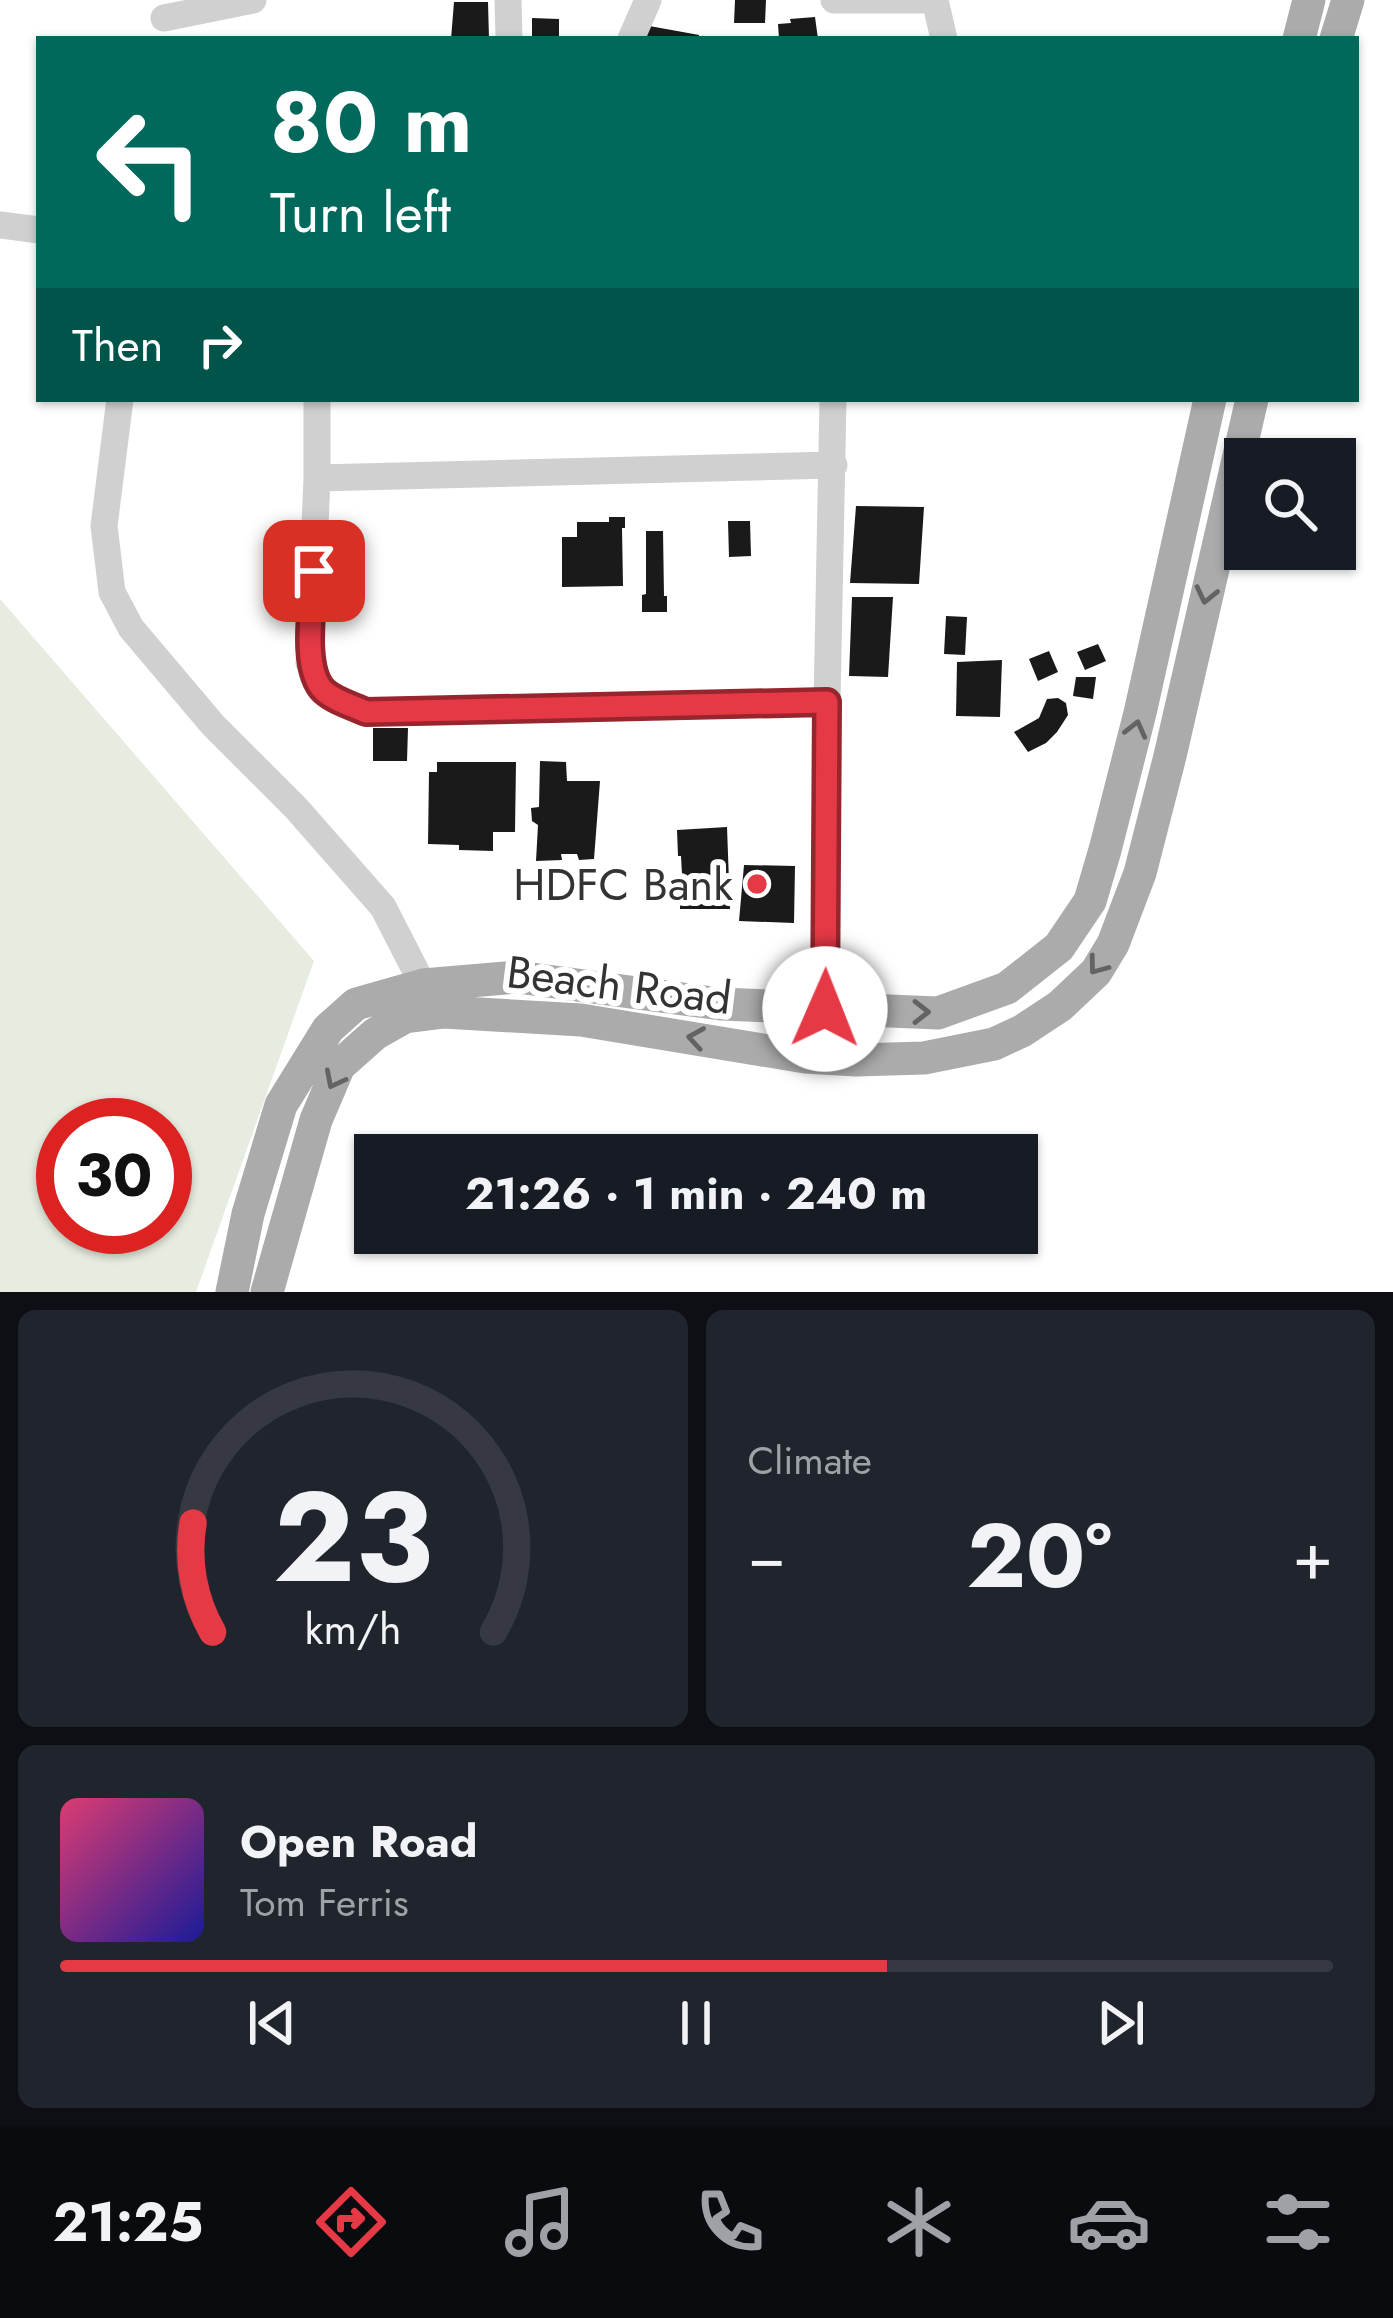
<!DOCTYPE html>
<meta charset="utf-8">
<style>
body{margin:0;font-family:Jost,sans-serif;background:#20242c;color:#f1f3f6;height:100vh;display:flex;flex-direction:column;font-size:45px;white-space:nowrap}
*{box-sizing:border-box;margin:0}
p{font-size:39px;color:#9ea1a6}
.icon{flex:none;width:66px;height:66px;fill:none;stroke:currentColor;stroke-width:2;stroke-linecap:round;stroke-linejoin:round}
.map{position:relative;height:1292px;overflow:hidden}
.details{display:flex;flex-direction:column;gap:18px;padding:18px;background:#0d0f14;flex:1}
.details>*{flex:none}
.hud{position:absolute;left:36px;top:36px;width:1323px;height:366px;border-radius:0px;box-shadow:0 3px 9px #0004;background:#00695c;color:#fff;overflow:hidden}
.buttons{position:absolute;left:1224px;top:438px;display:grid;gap:24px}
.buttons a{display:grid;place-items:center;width:132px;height:132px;border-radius:0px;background:#171b24;box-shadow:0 3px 9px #0004;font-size:60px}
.speed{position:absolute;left:36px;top:1098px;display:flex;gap:24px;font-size:60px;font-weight:700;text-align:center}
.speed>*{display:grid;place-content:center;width:156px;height:156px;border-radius:50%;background:#171b24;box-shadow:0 3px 9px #0004;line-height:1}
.speed .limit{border:18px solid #d22;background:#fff;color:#111}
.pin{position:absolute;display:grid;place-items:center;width:102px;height:102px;color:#fff;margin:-51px;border-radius:24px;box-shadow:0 6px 18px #0006}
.me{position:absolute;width:132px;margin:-66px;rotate:1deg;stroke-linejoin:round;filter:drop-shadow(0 0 9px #0008)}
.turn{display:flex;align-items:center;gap:42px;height:252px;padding:0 36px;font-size:54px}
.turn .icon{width:156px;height:156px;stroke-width:2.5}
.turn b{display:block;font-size:84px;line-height:102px}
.then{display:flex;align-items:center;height:114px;padding:0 36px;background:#0003;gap:24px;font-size:45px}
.big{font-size:90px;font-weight:700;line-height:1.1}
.details .card{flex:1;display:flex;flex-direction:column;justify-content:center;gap:18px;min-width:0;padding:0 42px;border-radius:18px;background:#20242c}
.details .dial{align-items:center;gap:0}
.dial svg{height:312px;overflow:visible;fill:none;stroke:#363941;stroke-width:7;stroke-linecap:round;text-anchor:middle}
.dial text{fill:#f1f3f6;stroke:none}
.song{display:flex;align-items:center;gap:36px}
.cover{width:144px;height:144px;border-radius:18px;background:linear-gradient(135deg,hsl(340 70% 55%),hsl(240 70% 35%))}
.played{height:12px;border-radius:6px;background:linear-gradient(90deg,#e63946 65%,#363941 65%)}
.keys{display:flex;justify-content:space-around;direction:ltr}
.heat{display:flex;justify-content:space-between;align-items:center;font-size:66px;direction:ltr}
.details .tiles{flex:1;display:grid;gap:18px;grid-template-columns:1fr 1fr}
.card:last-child{grid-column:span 2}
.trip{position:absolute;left:354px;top:1134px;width:684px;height:120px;border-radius:0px;background:#171b24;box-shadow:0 3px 9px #0004;font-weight:700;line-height:120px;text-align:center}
.tabs{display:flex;height:192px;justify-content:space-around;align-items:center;background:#090b0e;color:#9ea1a6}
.tabs .icon{width:84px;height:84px}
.tabs .on{color:#e63946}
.tabs b{font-size:54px;color:#f1f3f6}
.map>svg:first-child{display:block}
.green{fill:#e6ecdf;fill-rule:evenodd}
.building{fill:#1a1a1a}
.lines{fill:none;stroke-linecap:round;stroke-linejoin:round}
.minor{stroke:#d0d0d0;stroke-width:27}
.major{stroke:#ababab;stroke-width:33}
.oneway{stroke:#636363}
.route-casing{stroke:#96252e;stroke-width:30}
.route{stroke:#e63946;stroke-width:21}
.poi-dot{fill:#e63946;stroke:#fff;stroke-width:4.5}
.labels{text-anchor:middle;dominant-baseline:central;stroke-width:12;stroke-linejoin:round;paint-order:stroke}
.poi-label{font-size:45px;fill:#333;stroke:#fff;text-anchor:end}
.street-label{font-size:45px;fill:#333;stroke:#fff}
</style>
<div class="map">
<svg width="1393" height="1292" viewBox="0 0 1393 1292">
<rect width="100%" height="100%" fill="#fff"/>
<path class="green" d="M0,599L314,961L196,1292H0ZM63,1125H165V1227H63Z"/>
<path class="building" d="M735,0H766L765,23H734Z
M454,2H488L489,39H451Z
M815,17L818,39H779L778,24L791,23L790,19Z
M532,18L559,19V39H532Z
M644,25L699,35V39H641Z
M856,506L924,507L919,584L850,583Z
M609,517H625V528H622L623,586L562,587V537H577V522H609Z
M728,521H750L751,556L729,557Z
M646,531H663L664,596H667V612H642V595L646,594Z
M852,597H893L888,677L849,676Z
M946,616L967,617L965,655L944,654Z
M1098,644L1106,661L1085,670L1077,652Z
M1049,651L1058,672L1038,681L1029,659Z
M1002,660L1000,717L956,716L957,662Z
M1076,677H1096L1093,699L1073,696Z
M1058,698L1066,703L1068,715L1057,732L1046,743L1028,752L1014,732L1039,718L1047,699Z
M373,728H408L407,761H373Z
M540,761L566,762L567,781H600L594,859L579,860L577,854H561L562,860L536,861L538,825L532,821L531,808L539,807Z
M437,762H516L515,832H493V851L459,850V845L428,844L429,772H437Z
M727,827L730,909H680V893H683L681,856H678L677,830Z
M744,865L795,866L794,923L739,921Z"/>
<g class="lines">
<path class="minor" d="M508,0L509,39
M834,0H929
M935,0L944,39
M164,18L253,0
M631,39L648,0
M0,225L39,230
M120,399L104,526L112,592L131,628L213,725L296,808L383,907L423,985L428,1001
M317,399V478L834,465
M317,478L309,663C321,696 337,699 366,712L827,702
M825,1009L827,702L833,399"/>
<path class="major" d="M1299,39L1309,0
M1336,39L1348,0
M232,1292L248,1214L281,1105L328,1029L356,1004L423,985L517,977L721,1004L938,1013L1007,988L1059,947L1090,901L1105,850L1140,713L1210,399
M267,1292L316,1120L339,1066L375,1034L405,1017L444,1012L581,1020L805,1057L856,1060L924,1058L994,1044L1022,1031L1060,1006L1096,972L1113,944L1140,873L1170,756L1252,399"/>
</g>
<defs><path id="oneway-chevron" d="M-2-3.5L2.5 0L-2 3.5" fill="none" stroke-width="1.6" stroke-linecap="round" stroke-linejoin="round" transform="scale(3)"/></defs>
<g class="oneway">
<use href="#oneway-chevron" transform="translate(1206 595) rotate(103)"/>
<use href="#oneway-chevron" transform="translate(1136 729) rotate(-76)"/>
<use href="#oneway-chevron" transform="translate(1097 966) rotate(127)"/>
<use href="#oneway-chevron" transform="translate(921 1012)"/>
<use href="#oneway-chevron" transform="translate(696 1038) rotate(-171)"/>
<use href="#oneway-chevron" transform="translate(334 1080) rotate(117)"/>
</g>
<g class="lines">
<defs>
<path id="route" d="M314,571C313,603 301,669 324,691C335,701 353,706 366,712L827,702L825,1009"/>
</defs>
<use href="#route" class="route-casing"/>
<use href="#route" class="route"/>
</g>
<circle class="poi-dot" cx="757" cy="884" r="12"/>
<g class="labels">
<g class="poi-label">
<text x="733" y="884">HDFC Bank</text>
</g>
<g class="street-label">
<text transform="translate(619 985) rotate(7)">Beach Road</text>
</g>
</g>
</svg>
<div class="buttons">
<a><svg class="icon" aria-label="search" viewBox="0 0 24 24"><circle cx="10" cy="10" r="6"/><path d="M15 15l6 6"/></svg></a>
</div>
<div class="speed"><div class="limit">30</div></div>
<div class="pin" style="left:314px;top:571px;background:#d93025"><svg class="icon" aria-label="arrive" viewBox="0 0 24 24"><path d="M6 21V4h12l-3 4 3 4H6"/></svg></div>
<svg class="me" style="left:825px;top:1009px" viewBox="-20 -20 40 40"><circle r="19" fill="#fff"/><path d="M0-13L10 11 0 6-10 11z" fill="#e63946"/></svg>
<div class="trip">21:26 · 1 min · 240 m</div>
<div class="hud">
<div class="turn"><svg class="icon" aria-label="left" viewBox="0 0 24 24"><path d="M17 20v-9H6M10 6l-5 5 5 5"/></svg><div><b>80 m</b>Turn left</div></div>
<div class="then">Then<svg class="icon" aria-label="right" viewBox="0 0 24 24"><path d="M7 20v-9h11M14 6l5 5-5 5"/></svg></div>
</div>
</div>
<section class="details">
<div class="tiles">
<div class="card dial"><svg viewBox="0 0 100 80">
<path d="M14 69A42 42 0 1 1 86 69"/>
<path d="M14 69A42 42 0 0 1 9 41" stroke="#e63946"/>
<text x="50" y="56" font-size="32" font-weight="700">23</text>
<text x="50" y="72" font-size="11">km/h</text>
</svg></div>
<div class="card"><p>Climate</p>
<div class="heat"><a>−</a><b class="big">20°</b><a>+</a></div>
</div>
<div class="card">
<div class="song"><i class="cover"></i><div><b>Open Road</b><p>Tom Ferris</p></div></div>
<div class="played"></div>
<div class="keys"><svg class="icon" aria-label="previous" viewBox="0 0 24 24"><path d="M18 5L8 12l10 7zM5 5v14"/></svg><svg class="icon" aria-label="pause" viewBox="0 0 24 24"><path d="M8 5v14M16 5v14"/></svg><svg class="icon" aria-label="next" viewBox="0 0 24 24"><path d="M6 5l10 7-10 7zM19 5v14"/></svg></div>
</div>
</div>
</section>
<nav class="tabs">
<b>21:25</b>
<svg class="icon on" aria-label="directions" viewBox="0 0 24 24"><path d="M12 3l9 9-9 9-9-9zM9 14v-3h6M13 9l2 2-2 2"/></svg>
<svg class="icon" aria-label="music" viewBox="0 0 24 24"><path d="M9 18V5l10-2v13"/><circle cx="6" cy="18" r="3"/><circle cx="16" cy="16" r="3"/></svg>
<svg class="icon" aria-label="phone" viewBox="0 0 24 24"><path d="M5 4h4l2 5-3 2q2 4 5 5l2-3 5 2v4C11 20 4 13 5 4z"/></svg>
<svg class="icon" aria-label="climate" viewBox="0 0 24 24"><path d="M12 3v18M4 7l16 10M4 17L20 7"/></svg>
<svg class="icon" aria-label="car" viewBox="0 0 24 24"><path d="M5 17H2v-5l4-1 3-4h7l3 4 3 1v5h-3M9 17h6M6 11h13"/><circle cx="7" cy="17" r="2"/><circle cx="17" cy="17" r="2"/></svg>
<svg class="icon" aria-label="filters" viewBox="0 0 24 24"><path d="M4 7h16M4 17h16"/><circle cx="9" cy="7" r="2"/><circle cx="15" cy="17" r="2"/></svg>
</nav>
